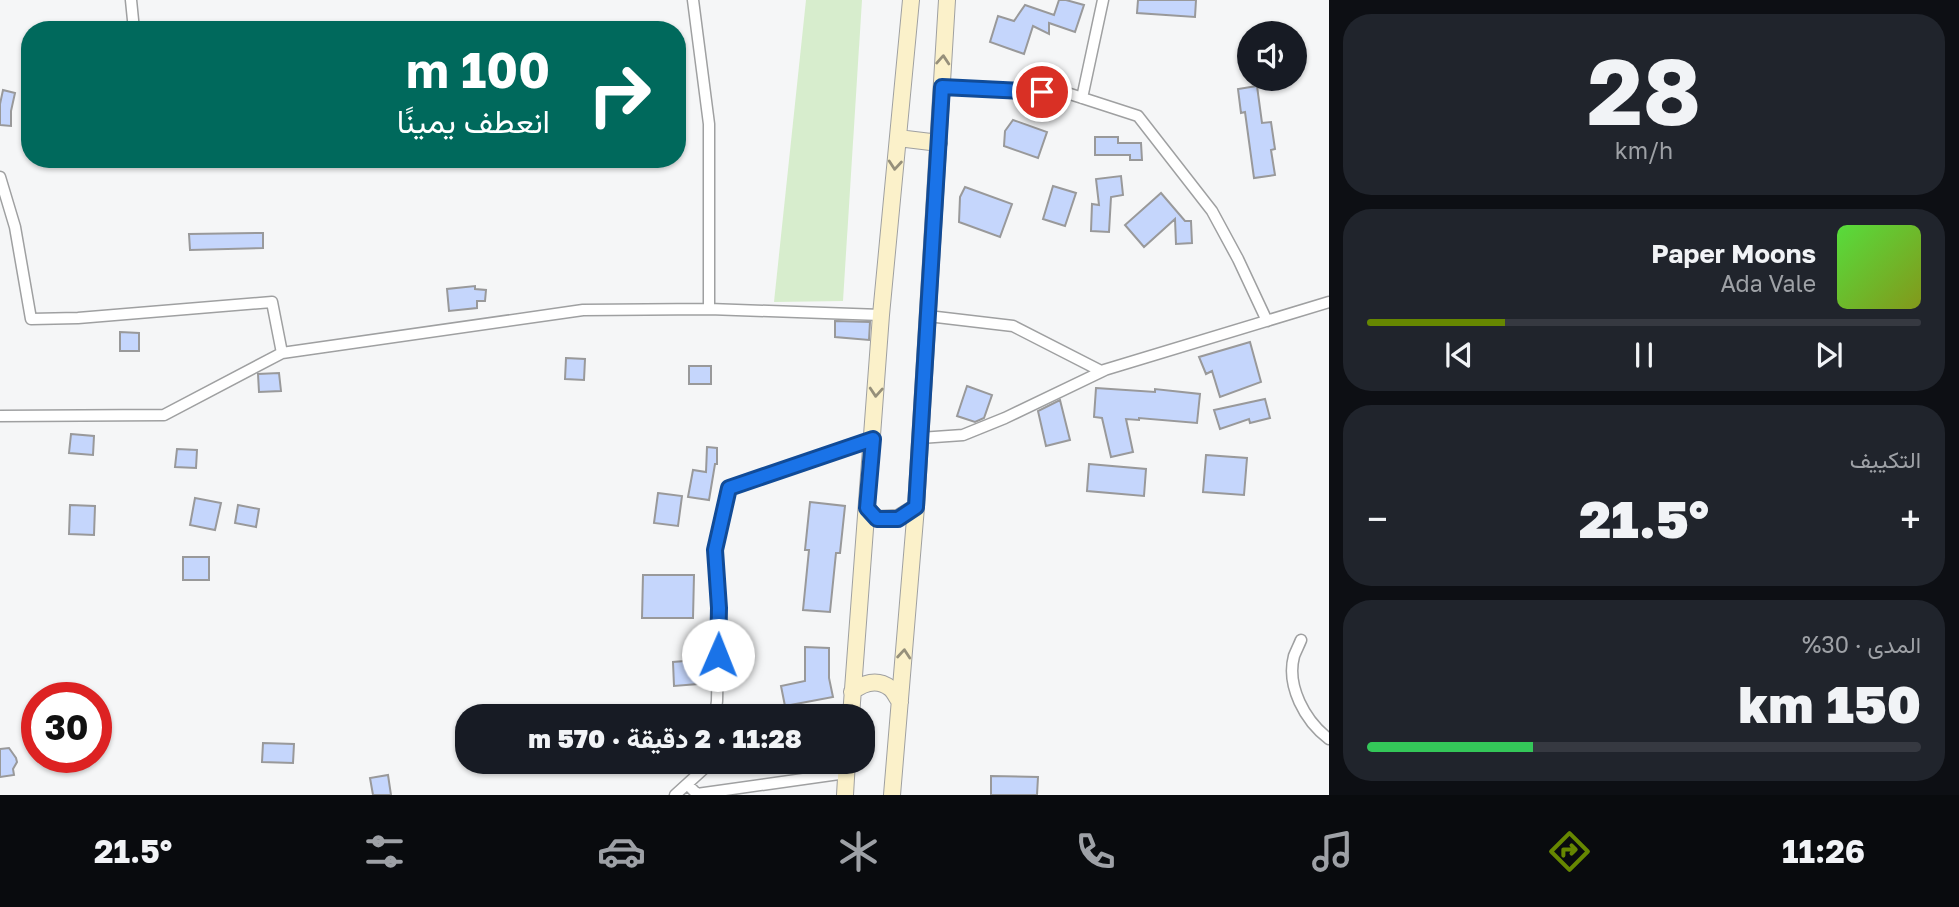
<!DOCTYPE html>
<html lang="ar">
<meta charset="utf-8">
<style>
body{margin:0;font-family:"Golos Text",Vazirmatn,sans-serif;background:#20242c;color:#f1f3f6;direction:rtl;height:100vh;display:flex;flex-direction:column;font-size:26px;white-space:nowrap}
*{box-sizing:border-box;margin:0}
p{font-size:23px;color:#9ea1a6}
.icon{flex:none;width:38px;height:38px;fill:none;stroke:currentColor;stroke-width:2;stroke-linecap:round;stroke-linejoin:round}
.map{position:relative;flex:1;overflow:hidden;direction:ltr}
.drawer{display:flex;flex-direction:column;gap:14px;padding:14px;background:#0d0f14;width:630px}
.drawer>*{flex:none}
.hud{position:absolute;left:21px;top:21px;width:665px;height:147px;border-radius:28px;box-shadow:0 2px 5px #0004;direction:rtl;background:#00695c;color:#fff;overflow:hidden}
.controls{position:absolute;left:1237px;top:21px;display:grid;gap:14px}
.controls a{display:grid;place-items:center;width:70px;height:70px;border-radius:50%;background:#171b24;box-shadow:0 2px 5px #0004;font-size:35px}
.speed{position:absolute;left:21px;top:682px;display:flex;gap:14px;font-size:35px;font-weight:700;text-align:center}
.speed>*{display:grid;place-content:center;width:91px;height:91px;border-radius:50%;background:#171b24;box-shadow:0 2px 5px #0004;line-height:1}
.speed .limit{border:10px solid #d22;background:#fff;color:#111}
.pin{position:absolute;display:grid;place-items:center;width:60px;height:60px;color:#fff;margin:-30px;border:4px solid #fff;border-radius:50%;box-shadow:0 2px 7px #0007}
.me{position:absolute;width:77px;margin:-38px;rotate:1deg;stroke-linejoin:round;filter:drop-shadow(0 0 5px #0008)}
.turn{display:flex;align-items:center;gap:24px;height:147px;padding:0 21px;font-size:32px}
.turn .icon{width:91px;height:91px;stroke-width:2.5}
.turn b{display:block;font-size:49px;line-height:60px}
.big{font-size:52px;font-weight:800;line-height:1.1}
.drawer .tile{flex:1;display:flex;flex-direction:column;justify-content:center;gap:10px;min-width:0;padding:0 24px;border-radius:28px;background:#20242c}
.drawer .dial{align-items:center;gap:0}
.dial b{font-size:91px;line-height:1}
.song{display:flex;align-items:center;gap:21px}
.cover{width:84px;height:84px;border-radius:10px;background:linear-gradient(135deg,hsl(110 70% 55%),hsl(70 70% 35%))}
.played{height:7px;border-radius:4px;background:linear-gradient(90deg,#668701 25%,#363941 25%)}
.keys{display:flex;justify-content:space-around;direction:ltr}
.heat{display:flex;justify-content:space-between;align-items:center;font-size:38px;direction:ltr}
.charge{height:10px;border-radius:5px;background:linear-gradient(90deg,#34c759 30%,#363941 0)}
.trip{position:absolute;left:455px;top:704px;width:420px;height:70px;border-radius:28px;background:#171b24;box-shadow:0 2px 5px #0004;font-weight:800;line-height:70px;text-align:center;direction:rtl}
.dock{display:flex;height:112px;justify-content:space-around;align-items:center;background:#090b0e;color:#9ea1a6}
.dock .icon{width:49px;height:49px}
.dock .current{color:#668701}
.dock b{font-size:32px;color:#f1f3f6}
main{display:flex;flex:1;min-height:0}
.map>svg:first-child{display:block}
.green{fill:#d7edcd}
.building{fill:#c5d6fc;stroke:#99999a;stroke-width:2}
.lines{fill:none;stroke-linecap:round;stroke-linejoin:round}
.street-casing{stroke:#9fa0a1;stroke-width:13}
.secondary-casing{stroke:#9fa0a1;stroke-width:18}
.street{stroke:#fff;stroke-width:10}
.secondary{stroke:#fbf1ca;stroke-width:16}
.oneway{stroke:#96907b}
.route-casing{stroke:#114b97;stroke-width:18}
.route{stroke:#1a73e8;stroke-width:12}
</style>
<main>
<section class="drawer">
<div class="tile dial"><b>28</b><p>km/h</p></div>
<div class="tile">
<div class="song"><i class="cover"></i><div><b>Paper Moons</b><p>Ada Vale</p></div></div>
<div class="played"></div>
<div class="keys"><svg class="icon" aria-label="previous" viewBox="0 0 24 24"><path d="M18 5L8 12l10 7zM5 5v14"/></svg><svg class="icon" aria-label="pause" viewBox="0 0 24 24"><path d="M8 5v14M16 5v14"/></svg><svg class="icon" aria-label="next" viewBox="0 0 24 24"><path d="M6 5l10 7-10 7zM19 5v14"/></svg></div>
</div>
<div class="tile"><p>التكييف</p>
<div class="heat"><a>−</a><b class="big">21.5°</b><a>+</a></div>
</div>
<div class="tile"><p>المدى · 30%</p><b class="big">150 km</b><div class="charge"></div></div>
</section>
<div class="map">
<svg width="1329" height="795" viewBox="0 0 1329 795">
<rect width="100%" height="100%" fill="#f5f6f7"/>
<path class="green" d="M806,0H862L843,301L774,302Z"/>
<path class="building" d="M1059,0H1066L1084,5L1075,32L1049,23V34L1033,26L1024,54L990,42L998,16L1014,21L1025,5L1054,15Z
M1138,0H1196L1195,17L1137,13Z
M1257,86L1262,123L1271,122L1275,149L1271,150L1275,175L1254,178L1245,112L1241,113L1238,89Z
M3,90L15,93L11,111V126L0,125V104Z
M1013,120L1047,132L1038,158L1004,146L1005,131Z
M1095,137H1118V143H1141L1142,160H1130V155H1095Z
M1121,176L1123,195L1111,197L1109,232L1091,231L1092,204L1099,205L1096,179Z
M1053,186L1076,193L1065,226L1043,219Z
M965,187L1012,204L1000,237L959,222L960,197Z
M1161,193L1185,221H1191L1192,243L1176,244L1175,219L1144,247L1125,225Z
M263,233V248L190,250L189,234Z
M475,286V289L486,290L485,301H477V308L449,311L447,289Z
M835,321L870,322L869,340L835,337Z
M120,332L139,333V351H120Z
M1250,342L1261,382L1220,397L1212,371L1206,374L1199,357Z
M566,358L585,359L584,380L565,379Z
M689,366H711V384H689Z
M279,373L281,391L259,392L258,374Z
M967,386L992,395L984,418L975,422L957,416Z
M1096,388L1155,392V389L1200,394L1197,423L1139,418V420L1126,419L1133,452L1111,457L1102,418L1094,417Z
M1265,399L1270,418L1250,423L1249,419L1220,429L1214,410Z
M1060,400L1070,440L1046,446L1038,411Z
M71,434L94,436L93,455L69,453Z
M707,447L717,448V464H715L709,500L688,497L693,470L706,472Z
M177,449L197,450L196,468L175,467Z
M1206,455L1247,458L1244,495L1203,492Z
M1089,464L1146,469L1144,496L1087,491Z
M658,493L682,496L678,526L654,523Z
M195,498L221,503L215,530L190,525Z
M810,502L845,506L840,553H836L830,612L803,610L809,550H805Z
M70,505L95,506L94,535L69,534Z
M238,505L259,509L256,527L235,523Z
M183,557H209V580H183Z
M643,575H694L693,618H642Z
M805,647L829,648V678L833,697L785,706L781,686L805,681Z
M697,660L698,684L674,686L673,662Z
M263,743L294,744L293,763L262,762Z
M9,748L16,758L17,762L13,769L14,775L0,777V749Z
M788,761H822L823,767L789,771Z
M388,775L391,795H373L370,778Z
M991,776L1038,777L1037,795H991Z"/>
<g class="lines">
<defs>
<path id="street" d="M131,0L134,30
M693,0L709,124V309
M942,87L1067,93L1138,116L1212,211L1238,259L1267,321
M1082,98L1103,0
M0,177L15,227L31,319L78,318L272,302L282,353
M928,316L1013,326L1101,371L1329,302
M0,416L164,415L282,353L583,310L709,309L881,315
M920,438L963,435L1005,418L1105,370
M1301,640C1299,645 1296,651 1294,656C1286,686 1305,721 1329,739
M715,716L717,701L719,608L715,550L729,488L873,439
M687,784L697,794L846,773
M675,795L708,765V761"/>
<path id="secondary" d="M898,138L939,143
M867,508L877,519L898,518L916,507
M852,692C863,683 877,678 890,688C894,691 897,698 900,702
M851,716L881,315L911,0
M845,795L847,761
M892,795L916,507L947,0"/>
</defs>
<use href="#street" class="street-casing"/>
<use href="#secondary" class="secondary-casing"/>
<use href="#street" class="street"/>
<use href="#secondary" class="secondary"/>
</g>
<defs><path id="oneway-chevron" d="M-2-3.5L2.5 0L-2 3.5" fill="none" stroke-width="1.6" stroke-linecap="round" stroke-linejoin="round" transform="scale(1.75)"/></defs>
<g class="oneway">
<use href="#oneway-chevron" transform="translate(943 60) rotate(-86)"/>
<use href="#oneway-chevron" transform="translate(895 165) rotate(95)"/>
<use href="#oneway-chevron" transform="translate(876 392) rotate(94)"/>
<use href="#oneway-chevron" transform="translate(904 654) rotate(-85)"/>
</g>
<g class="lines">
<defs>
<path id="route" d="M718,655L719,608L715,550L729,488L873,439L867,508L877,519H898L916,507L942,87L1042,92"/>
</defs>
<use href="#route" class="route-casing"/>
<use href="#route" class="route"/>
</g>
</svg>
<div class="controls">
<a><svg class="icon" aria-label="sound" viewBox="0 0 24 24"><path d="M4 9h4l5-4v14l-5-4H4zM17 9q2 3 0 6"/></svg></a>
</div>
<div class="speed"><div class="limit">30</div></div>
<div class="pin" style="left:1042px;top:92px;background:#d93025"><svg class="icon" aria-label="arrive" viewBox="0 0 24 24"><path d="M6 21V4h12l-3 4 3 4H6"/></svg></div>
<svg class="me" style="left:718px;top:655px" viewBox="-20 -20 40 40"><circle r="19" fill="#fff"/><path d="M0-13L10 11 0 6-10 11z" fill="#1a73e8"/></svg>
<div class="trip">11:28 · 2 دقيقة · 570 m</div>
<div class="hud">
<div class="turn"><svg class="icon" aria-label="right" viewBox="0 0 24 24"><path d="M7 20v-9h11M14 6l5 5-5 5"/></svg><div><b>100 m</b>انعطف يمينًا</div></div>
</div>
</div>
</main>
<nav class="dock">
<b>11:26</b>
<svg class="icon current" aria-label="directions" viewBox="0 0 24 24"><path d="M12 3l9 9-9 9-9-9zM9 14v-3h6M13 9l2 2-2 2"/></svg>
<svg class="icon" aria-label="music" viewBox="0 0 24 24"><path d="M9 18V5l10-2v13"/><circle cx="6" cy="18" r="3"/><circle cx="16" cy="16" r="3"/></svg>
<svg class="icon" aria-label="phone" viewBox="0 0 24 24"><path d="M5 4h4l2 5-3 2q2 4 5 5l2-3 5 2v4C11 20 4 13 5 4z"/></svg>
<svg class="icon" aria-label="climate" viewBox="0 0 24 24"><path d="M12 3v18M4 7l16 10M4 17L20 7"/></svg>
<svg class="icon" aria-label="car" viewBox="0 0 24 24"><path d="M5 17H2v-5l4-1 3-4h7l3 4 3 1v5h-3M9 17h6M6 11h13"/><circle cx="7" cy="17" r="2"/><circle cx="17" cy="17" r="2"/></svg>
<svg class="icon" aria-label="filters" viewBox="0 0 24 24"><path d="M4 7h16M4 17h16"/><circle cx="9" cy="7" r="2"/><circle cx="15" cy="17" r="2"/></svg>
<b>21.5°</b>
</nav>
